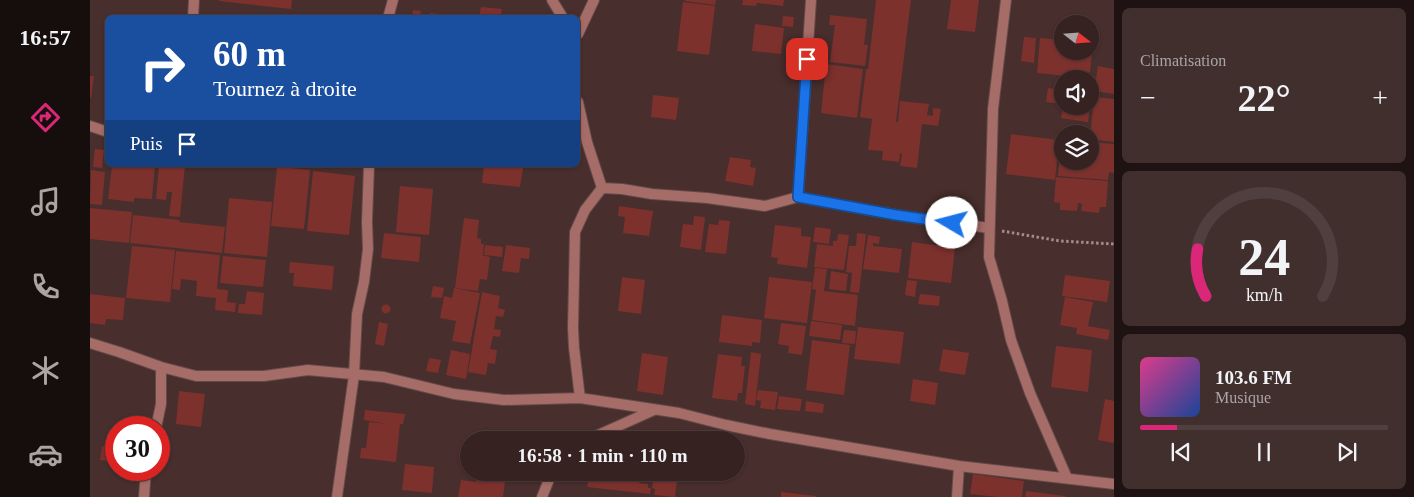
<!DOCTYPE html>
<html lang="fr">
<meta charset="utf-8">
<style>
body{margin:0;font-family:"Times New Roman",serif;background:#412f2e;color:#f1f3f6;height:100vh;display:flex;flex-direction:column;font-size:19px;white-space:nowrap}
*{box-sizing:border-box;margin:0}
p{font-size:16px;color:#aaa4a5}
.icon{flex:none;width:28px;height:28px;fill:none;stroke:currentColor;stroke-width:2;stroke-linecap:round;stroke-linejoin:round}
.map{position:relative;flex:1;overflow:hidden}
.drawer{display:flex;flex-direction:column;gap:8px;padding:8px;background:#1e1312;width:300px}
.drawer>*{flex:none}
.guide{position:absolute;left:15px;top:15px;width:475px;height:152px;border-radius:8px;box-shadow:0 1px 4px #0004,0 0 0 1px #503f3f;background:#1a4fa0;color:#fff;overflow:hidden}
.needle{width:32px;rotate:107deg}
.fabs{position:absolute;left:964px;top:15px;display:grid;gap:10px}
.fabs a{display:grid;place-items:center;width:45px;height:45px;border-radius:50%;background:#362221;box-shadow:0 1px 4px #0004,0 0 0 1px #503f3f;font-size:25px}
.speed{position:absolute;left:15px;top:416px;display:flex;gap:10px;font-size:25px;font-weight:700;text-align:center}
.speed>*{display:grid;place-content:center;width:65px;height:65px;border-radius:50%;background:#362221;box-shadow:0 1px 4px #0004,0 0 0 1px #503f3f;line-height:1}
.speed .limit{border:8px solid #d22;background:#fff;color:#111}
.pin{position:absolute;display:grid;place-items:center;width:42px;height:42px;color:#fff;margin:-21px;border-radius:10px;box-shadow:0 2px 8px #0006}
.me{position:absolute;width:55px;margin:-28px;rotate:278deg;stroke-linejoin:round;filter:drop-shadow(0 0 4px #0008)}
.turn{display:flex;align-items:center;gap:18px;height:105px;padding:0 25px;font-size:22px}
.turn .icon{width:65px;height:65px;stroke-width:2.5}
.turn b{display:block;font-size:35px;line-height:42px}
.then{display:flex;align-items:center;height:48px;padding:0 25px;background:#0003;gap:10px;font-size:19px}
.big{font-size:38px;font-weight:700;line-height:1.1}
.drawer .tile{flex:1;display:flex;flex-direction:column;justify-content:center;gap:8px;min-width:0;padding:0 18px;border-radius:8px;background:#412f2e}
.drawer .dial{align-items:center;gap:0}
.dial svg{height:130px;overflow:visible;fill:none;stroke:#503f3f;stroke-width:7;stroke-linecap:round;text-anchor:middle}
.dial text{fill:#f1f3f6;stroke:none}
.song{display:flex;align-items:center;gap:15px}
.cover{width:60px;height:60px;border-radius:8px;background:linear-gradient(135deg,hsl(330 70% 55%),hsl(220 70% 35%))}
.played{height:5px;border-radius:2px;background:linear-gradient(90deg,#db2777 15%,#503f3f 15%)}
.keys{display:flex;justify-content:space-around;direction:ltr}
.heat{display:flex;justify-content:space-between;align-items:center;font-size:28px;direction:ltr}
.trip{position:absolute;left:370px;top:431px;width:285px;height:50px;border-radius:25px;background:#362221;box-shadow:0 1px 4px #0004,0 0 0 1px #503f3f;font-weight:700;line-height:50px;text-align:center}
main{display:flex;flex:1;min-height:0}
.dock{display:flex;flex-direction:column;width:90px;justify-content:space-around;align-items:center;background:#160e0d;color:#aaa4a5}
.dock .icon{width:35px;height:35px}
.dock .current{color:#db2777}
.dock b{font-size:22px;color:#f1f3f6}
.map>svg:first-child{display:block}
.building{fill:#7d312d}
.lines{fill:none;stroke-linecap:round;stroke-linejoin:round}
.minor-casing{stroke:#624a48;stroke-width:12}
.path{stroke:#a18c8a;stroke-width:3;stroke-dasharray:2.5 2.5;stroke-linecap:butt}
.minor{stroke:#a66c67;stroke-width:10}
.route-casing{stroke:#114b97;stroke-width:12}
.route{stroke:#1a73e8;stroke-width:9}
</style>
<main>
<nav class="dock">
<b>16:57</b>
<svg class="icon current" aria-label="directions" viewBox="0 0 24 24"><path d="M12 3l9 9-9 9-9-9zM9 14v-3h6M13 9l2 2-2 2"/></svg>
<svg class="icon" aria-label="music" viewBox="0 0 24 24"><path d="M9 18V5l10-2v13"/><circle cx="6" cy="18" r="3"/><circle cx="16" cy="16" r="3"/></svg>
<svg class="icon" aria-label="phone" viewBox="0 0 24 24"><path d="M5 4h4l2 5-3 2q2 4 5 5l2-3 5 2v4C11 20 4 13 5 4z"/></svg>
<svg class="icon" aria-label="climate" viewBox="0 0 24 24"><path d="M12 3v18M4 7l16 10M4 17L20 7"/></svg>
<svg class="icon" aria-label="car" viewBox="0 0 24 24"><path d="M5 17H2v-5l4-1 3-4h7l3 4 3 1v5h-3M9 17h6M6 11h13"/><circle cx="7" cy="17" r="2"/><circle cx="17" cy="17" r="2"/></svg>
</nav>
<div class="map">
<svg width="1024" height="497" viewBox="0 0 1024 497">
<rect width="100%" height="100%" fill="#482e2c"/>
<path class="building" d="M129,0H202L201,9L129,1Z
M595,0H626L625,5L595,1Z
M653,0H694L693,6L667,3L666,6L652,5Z
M786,0H821L806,122H808L810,101L839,104L837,115L843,116V108L851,109L848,126L832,124L827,168L810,166L812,154L810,153L809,162L792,160L793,151L778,150L782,119L770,117L776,69H778Z
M861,0H889L885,32L857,29Z
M593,2L625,6L619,55L587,51Z
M391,7L412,9L411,15L420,16V18H389Z
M323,10L331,11L330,18H322Z
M340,13L367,16V18H339Z
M740,15L777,19L774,45H778L775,66L740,62L745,25H739Z
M693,16L704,17L703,27L692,26Z
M665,24L694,28L691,54L662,51Z
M934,37L946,38L944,63L931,61Z
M950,38L972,40V51H1000V42L1003,43L1000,72L978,70L977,76L947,73Z
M736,64L773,69L767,118L731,113Z
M1008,66L1024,69V94L1004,91Z
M994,75L1005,76L1002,92H1000V79H994Z
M0,76H4L1,98H0Z
M958,88L972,90V104L956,102Z
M563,95L589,98L586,120L561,117Z
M1004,97L1024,99V142L1000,139Z
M973,106H1000L998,122L971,118Z
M921,134L969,140L965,180L916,174Z
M971,142H972V161H1000V142L1024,144V173L1019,172L1018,180L968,176Z
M5,149L14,150L12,168L3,167Z
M640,157L661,160L660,167L666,168L663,186L635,181Z
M22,165H65L62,199L44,198V202L18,199Z
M69,165H95L90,217L79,216L82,192H77L76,200L66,199Z
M394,165H427V168H433L430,187L392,183Z
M187,167L220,170L214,229L181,226Z
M1,170L15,172L12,205L0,204Z
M223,171L265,176L259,235L217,231Z
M966,177L1018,181L1016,207H1010L1009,213L991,211L992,204L988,203L987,211L970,210V203L964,202Z
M310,186L343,189L339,235L306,232Z
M139,198L182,202L177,257L134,253Z
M529,206L563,211L559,236L533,233L535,217L528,216Z
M0,208L42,212L39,243L0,239Z
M43,215L90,220L89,222L135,227L132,253L40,243Z
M604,216L615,217L611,250L590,247L593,224L603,225Z
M374,218L389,220L387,238L391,239V244H394L393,255H391L400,257L397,280L390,279L388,291L365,288Z
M629,220L640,221L636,254L615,252L619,224L628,225Z
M685,225L711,228V236L721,237L717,268L687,264L688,258L681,257Z
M725,227L741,229L739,244L723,242Z
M294,233L331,237L329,262L291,258Z
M767,233L776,234L769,293L760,292L762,273L756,272L759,246H766Z
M748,234L759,235L754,270L724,267L727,244L743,246V241H747Z
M778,235L790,237L789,244L783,243V246L812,249L809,273L773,269Z
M822,242L865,248L861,283L818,278Z
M395,245L413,247L412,257L394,255Z
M416,245L440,248L439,259L431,258L429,273L412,271Z
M42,246L85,250L80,302L36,298Z
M86,251L130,255L127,289L138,290L137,302L146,303L145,312L125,310L126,298L106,296L107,281L91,279L90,290L82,289Z
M133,256L176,260L173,287L130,283Z
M200,262L244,266L242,290L203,286L204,273H199Z
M725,268L737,269L734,291L768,295L765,326L722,320L726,290L722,289Z
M741,271L758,274L756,291L739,289Z
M975,275L1020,281L1017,302L972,296Z
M532,277L555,280L551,314L528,311Z
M679,277L722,282L717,323L674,318Z
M817,280L827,281L825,297L815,295Z
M343,286L354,288L352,298L341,297Z
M364,288L390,293L380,344L362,341L366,321L350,318L354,296L362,298Z
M157,291L174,293L172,315L148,313L149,304H155Z
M392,292L410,296L408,308L415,310L413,317L406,316L404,329L411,330L410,337L403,336L400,349L407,350L405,364L398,363L396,375L378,372Z
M0,294L35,298L33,320L16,319L15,325L0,323Z
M830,294L850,296L849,306L828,304Z
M975,297L1003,302L998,326L1020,330L1018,340L986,334L987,328L970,325Z
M291.5 309a4.5 4.5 0 1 1 9 0a4.5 4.5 0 1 1-9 0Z
M632,315L672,320L670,343L662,342V346L629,342Z
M721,321L752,325L750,340L719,336Z
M289,322L298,324L294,346L285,344Z
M691,323L716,326L712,355L698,353L699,346L688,344Z
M768,327L814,332L810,364L764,359Z
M754,330L766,331L765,344L752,343Z
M722,340L760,345L754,395L716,390Z
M966,346L1002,350L998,392L961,387Z
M853,349L879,353L875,375L849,371Z
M361,350L380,354L376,379L356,375Z
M661,352L671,354L665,406L655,404Z
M552,353L578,357L573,395L547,391Z
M628,354L652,357L651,366H655L652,393H648L647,401L622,398Z
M339,358L351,360L348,373L336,371Z
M823,379L848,383L845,405L820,401Z
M668,390L688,392L685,410L670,408L671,401L666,400Z
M89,391L115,394L111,427L86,424Z
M689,396L712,399L710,411L687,409Z
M1015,399L1024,401V443L1008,440Z
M716,401L734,404L733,413L715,411Z
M275,410L315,414L313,424H310L306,462L270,458L271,448H276L279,422L298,424L274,420Z
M12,446L26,447V462L10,460Z
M315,464L344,467L342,493L312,490Z
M490,472H534L540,474L539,481L542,482L544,472H556V475L550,474L549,483L558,484V488H561L560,494L497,487L498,482L489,480Z
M558,472H588L585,497L564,495L565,489L562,488L563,482L557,481Z
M602,472H640L639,479L602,475Z
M883,474L934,481L932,497H907L880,494Z
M387,476L415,481L413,497H368L371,480L386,482Z
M936,491L975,496V497H935Z
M691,492L726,496V497H691Z"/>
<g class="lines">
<defs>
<path id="minor" d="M462,0L473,18
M916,0L903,109L899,257L912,301L921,340L940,393L977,478
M103,18L104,0
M298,18L303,0
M488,34L504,0
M488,102L497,142L512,188
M0,126L18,132
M512,188L532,189L562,194L617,198L675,206L708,197L806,215L899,228
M708,197L721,0
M0,343L29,352L71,367L106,376H174L218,370L294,377L364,394L414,400L490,398L589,413L636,425L680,434L869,466L1024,484
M490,398L484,348L483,328L485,232L495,210L512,188
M66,428L71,404V367
M497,440L564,410
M54,497L56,470
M247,497L264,375L267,314L274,282L278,249L277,222L279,165
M452,497L462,472
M867,497L869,466"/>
</defs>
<use href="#minor" class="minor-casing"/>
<path class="path" d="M912,231L970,241L1024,244"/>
<use href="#minor" class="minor"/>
</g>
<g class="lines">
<defs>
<path id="route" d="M717,59L708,197L806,215L862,223"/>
</defs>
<use href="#route" class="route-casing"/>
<use href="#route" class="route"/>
</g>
</svg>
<div class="fabs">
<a><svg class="needle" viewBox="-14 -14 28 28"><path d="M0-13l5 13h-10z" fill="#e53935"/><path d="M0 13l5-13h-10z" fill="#aaa4a5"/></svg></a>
<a><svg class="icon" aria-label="sound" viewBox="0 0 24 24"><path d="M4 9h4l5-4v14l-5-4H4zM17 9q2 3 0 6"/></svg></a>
<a><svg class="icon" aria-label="layers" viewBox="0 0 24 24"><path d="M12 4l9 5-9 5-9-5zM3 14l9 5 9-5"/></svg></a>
</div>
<div class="speed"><div class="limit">30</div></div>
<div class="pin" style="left:717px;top:59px;background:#d93025"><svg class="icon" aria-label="arrive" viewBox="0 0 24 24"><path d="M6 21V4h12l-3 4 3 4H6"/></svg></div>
<svg class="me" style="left:862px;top:223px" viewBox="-20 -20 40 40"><circle r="19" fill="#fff"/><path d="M0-13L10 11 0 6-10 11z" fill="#1a73e8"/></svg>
<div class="trip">16:58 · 1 min · 110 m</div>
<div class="guide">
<div class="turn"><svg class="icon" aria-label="right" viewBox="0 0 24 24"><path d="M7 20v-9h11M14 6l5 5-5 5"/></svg><div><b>60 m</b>Tournez à droite</div></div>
<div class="then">Puis<svg class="icon" aria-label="arrive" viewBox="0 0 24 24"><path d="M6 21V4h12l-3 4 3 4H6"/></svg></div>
</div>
</div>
<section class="drawer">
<div class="tile"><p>Climatisation</p>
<div class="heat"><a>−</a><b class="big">22°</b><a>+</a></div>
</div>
<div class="tile dial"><svg viewBox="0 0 100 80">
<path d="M14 69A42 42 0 1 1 86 69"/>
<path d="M14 69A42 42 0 0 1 9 40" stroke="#db2777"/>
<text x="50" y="56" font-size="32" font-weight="700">24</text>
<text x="50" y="72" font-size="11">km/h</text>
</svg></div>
<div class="tile">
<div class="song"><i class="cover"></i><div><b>103.6 FM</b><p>Musique</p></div></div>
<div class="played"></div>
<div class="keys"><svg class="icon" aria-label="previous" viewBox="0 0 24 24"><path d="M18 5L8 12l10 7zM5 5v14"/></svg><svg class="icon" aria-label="pause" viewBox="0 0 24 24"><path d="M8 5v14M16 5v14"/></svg><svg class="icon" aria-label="next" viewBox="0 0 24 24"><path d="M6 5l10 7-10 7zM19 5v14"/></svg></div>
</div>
</section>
</main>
